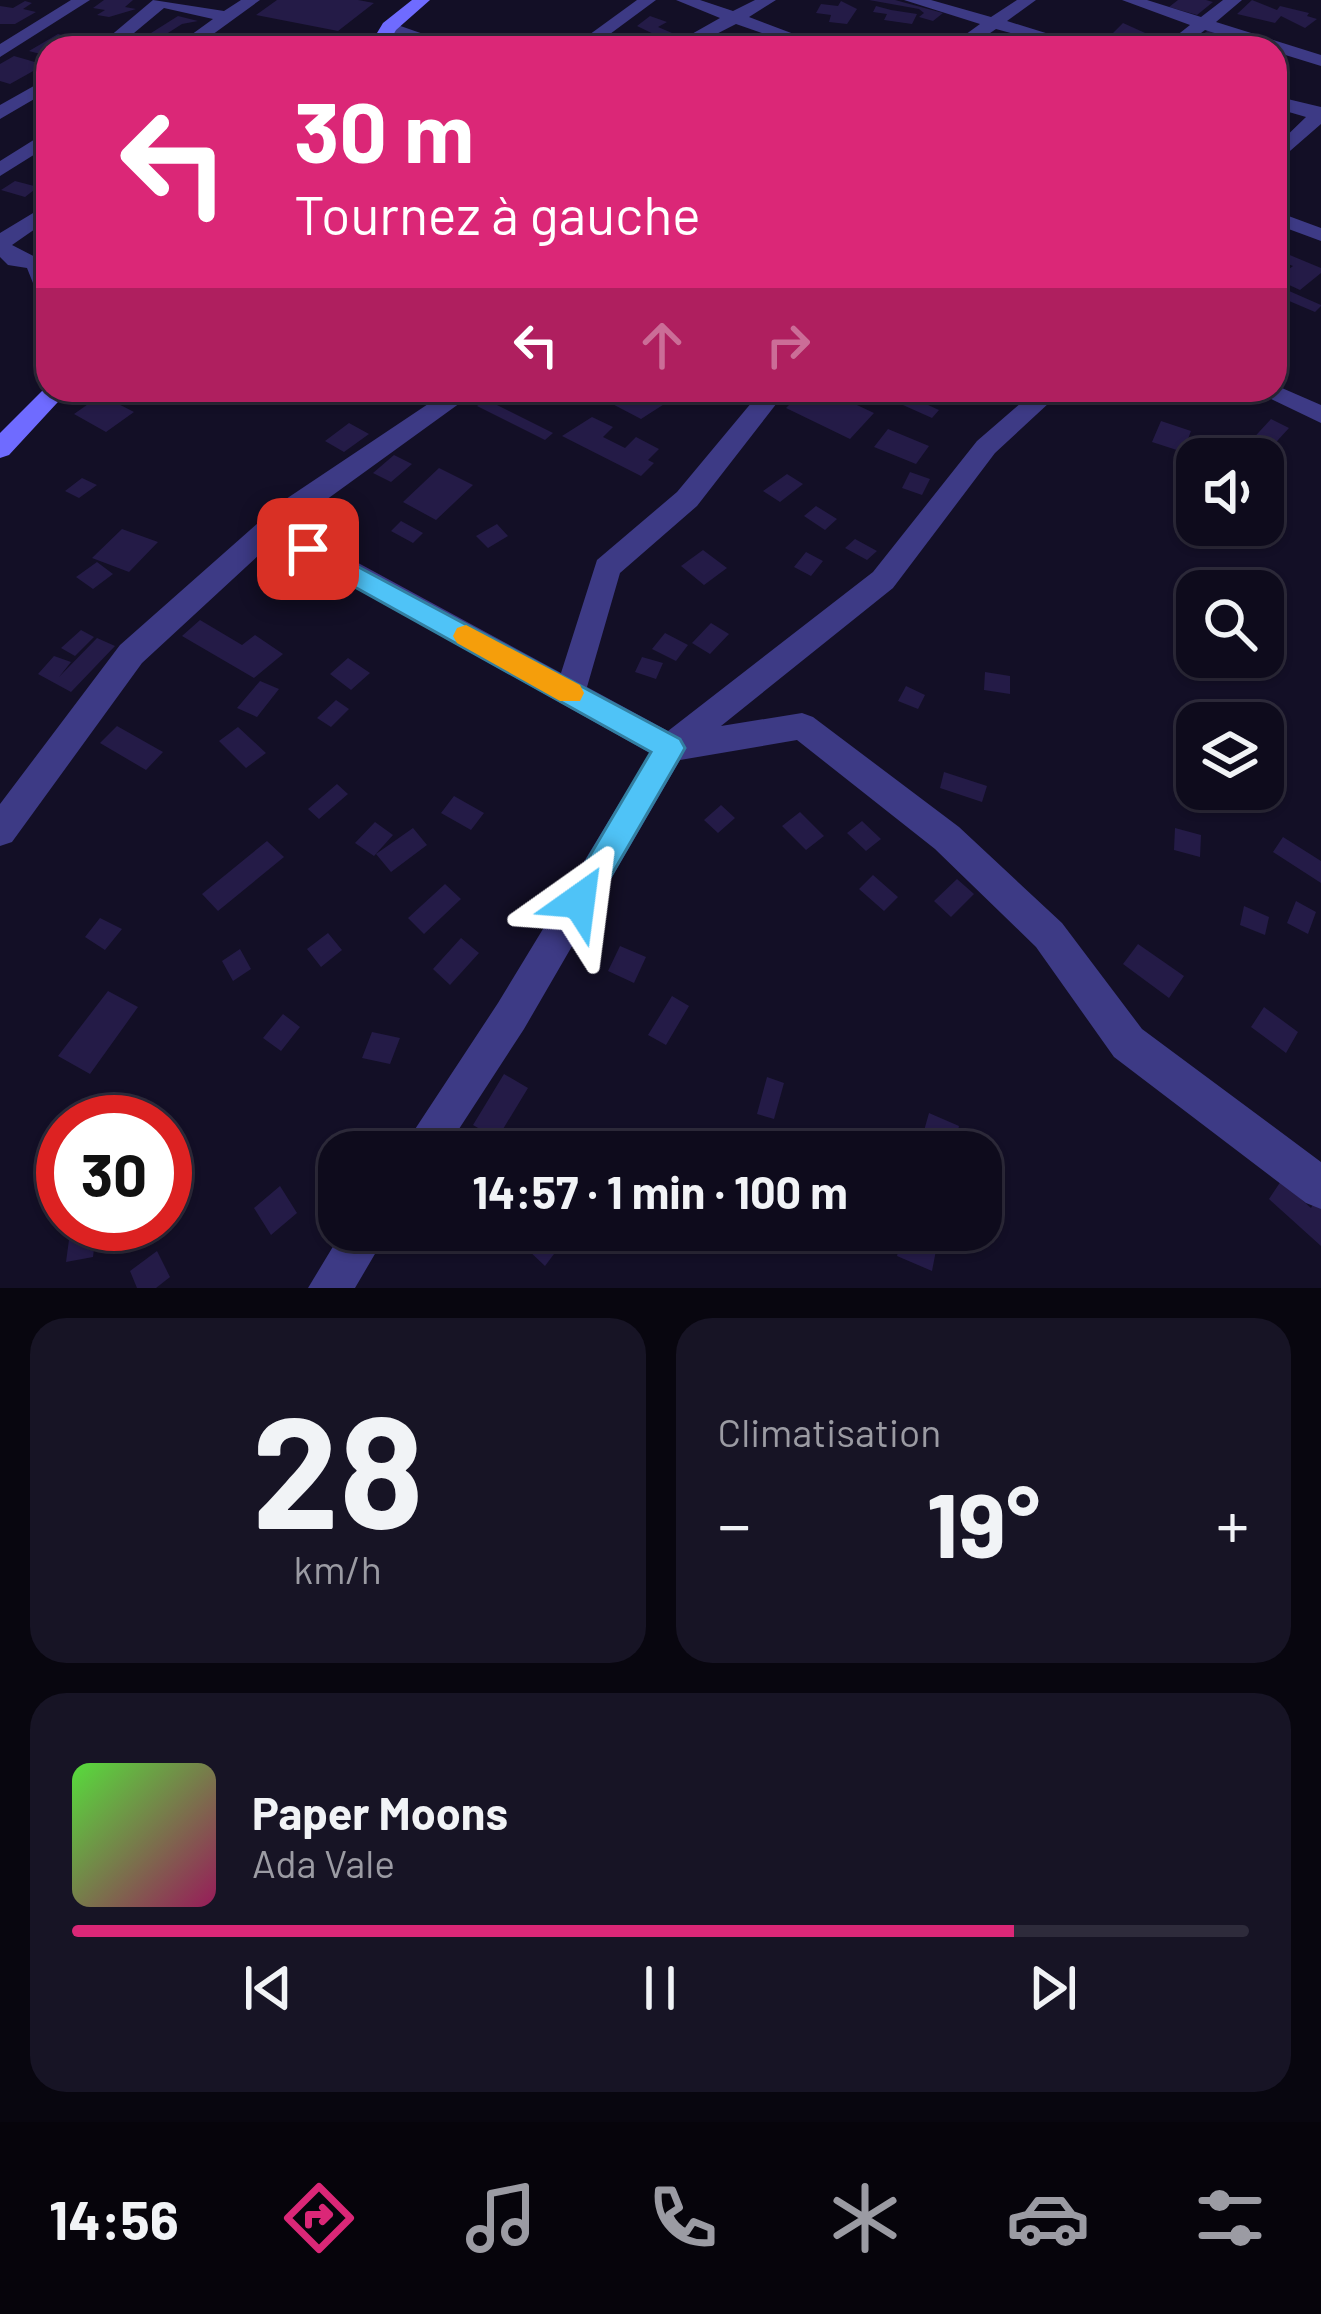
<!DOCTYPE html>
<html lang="fr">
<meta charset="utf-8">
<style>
body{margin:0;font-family:Barlow,sans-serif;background:#171425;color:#f1f3f6;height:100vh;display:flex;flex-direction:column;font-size:45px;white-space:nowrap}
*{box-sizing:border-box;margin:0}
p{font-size:39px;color:#9b9ba3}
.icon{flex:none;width:66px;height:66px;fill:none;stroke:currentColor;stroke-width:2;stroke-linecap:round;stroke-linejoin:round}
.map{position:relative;height:1288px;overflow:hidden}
.side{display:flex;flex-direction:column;gap:30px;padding:30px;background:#08060f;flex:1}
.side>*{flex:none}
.hud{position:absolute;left:36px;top:36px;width:1251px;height:366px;border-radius:36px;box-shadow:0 3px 9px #0004,0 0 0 3px #2e2b3b;background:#db2777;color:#fff;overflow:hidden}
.tools{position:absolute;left:1176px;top:438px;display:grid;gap:24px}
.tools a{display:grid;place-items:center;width:108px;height:108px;border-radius:24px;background:#0e0b1c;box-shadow:0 3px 9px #0004,0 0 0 3px #2e2b3b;font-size:60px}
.speed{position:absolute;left:36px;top:1095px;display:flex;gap:24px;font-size:60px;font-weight:700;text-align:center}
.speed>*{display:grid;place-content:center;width:156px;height:156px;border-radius:50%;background:#0e0b1c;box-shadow:0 3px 9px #0004,0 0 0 3px #2e2b3b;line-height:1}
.speed .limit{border:18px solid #d22;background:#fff;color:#111}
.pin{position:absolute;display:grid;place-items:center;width:102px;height:102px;color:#fff;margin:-51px;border-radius:24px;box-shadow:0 6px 18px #0006}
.me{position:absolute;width:132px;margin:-66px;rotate:31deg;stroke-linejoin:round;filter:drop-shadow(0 0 9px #0008)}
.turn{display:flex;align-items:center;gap:42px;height:252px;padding:0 60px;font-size:54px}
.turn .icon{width:156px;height:156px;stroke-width:2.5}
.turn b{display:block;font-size:84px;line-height:102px}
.lanes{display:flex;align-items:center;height:114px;padding:0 60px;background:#0003;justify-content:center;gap:60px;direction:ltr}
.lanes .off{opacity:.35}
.big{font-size:90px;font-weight:700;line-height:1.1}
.side .tile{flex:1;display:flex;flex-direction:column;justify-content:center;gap:18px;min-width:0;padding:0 42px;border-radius:36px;background:#171425}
.side .dial{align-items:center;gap:0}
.dial b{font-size:156px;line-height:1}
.song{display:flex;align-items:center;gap:36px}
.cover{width:144px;height:144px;border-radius:18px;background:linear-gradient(135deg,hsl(110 70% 55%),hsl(330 70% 35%))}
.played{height:12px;border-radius:6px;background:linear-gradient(90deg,#db2777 80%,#2e2b3b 80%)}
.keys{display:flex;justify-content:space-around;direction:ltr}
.heat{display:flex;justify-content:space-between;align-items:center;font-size:66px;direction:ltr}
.side .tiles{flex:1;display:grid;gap:30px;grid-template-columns:1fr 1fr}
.tile:last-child{grid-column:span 2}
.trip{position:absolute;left:318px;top:1131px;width:684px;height:120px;border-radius:36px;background:#0e0b1c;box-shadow:0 3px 9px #0004,0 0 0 3px #2e2b3b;font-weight:700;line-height:120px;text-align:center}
.tabs{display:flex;height:192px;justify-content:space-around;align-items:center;background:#06040b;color:#9b9ba3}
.tabs .icon{width:84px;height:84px}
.tabs .active{color:#db2777}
.tabs b{font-size:54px;color:#f1f3f6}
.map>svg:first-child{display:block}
.building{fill:#241b47}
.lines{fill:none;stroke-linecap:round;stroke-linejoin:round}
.street{fill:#3d3a85;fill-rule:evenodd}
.secondary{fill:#6f6bff;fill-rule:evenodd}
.route{fill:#4fc3f7;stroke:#337fa1;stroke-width:3}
.slow{fill:#f59e0b}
</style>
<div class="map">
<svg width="1321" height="1288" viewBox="0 0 1321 1288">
<rect width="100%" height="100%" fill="#130f26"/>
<path class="building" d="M104,0H133L125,7L136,9L109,17L97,15L105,10L93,8Z
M277,0H358L374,3L338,31L256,15Z
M869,0H895L943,13L933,21L919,17L924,13L919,9Z
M1178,0H1206L1213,2L1197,15L1169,7Z
M1252,0L1277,10L1280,6L1309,13L1307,16L1317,19L1305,28L1281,16L1275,23L1237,14Z
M25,1L32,3L23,9L36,12L15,24H0V6L13,8Z
M841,1L857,9L847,24L829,22L831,15L816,13L821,4L838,6Z
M876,6L891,10L917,14L912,24L884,20L887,14L873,12Z
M178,16L198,21L182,24L160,38L170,40L162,46L140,40Z
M650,16L667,22L658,27L672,33L662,38L637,26Z
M1123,23L1154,37L1146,41L1151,43L1143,47L1112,34Z
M1209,30L1240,40L1227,48L1197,38Z
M82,33L90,35L68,48H48V56L29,51L58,34L72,38Z
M14,56L28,60L44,65L10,84L0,81V64Z
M15,181L38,187L25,197L1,190Z
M1280,251L1321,268V273L1300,290L1276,279L1293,266L1275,259Z
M1280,287L1321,305V306L1315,312L1275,295Z
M611,390H678L683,392L641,419L601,398Z
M804,390L827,391L874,413L850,439L786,408Z
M902,393L939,410L932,418L894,401Z
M101,395L134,412L106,432L74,414Z
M485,399L553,433L545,440L477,406Z
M592,417L613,427L603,437L625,448L636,437L659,449L648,460L654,463L641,476L562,436Z
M1271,419L1289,428L1266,453L1248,444Z
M1161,421L1191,431L1183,452L1152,442Z
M349,423L369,434L344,452L325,441Z
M888,429L929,446L916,464L874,447Z
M394,455L412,464L391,482L373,473Z
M439,468L473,485L436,520L403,502Z
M910,472L930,479L922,495L902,488Z
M787,474L803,484L780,502L763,491Z
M82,478L97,485L79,498L65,491Z
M816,506L837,519L825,530L804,516Z
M401,521L423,533L413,543L391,531Z
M497,524L508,536L488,548L476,536Z
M122,529L158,542L129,572L92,558Z
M855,539L877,551L867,560L845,548Z
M703,550L727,568L704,585L681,566Z
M806,552L823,561L811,576L794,567Z
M97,562L113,574L93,589L76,577Z
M200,620L242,645L255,635L283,654L254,678L182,636Z
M711,623L729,634L710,654L692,643Z
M81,630L94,637L75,656L61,648Z
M665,633L688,645L676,661L652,649Z
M97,638L115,646L71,692L38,674L54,656L71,662L59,677Z
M642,657L663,663L656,679L635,672Z
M348,658L370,673L351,690L330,674Z
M985,672L1010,676V694L984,690Z
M260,681L279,689L257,717L237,708Z
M906,686L925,695L918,709L898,701Z
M336,700L349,709L331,727L317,718Z
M117,726L163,752L146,770L100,743Z
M238,727L266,753L246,768L219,741Z
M944,772L987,786L982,802L940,788Z
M337,784L348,794L319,819L308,809Z
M454,796L484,813L471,830L441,813Z
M721,805L735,818L718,833L704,820Z
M800,812L824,836L806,850L782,826Z
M862,821L881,839L866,851L847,833Z
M375,822L393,835L374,856L355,843Z
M413,828L427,845L391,872L376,854Z
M1175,828L1201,835L1200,857L1174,850Z
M1283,837L1321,861V883L1273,852Z
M267,841L284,857L218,911L202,894Z
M873,875L898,897L884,911L859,889Z
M957,879L974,894L951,917L934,901Z
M445,884L461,899L424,934L408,918Z
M1296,901L1316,912L1308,934L1287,923Z
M1244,906L1269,917L1265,935L1240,925Z
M100,918L122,929L105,950L85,937Z
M328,933L342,950L321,967L307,949Z
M461,938L479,953L450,985L433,969Z
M1138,944L1184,976L1169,998L1123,964Z
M620,946L646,957L634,983L608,971Z
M240,949L251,969L233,981L222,961Z
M108,991L138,1007L90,1074L58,1056Z
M672,996L689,1006L666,1045L648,1035Z
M1264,1007L1298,1032L1286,1053L1251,1027Z
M283,1014L300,1027L281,1051L263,1038Z
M372,1032L400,1038L390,1064L362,1058Z
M504,1074L528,1088L497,1139L473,1125Z
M767,1077L784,1083L774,1119L757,1114Z
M929,1113L959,1126L953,1152H918Z
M1281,1181L1311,1208L1316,1199L1321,1203V1246L1269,1199Z
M280,1186L297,1213L271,1235L254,1208Z
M97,1224L93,1257L66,1262L71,1225Z
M507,1230H544L560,1246L545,1266Z
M708,1230H732L726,1251L704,1241Z
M904,1230H940L932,1271L897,1256Z
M157,1251L170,1277L156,1288H137L130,1271Z"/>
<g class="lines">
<path class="street" d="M71,0H90L0,57V44Z
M153,0L224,11L241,0H260L194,48H173L213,19L164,8L116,48H96Z
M637,0H656L591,48H571Z
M676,0H700L733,11L755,0H776L749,17L831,48H805L736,24L689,48H667L720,18Z
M904,0H931L991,17L1017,0H1036L1007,21L1094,48H1066L996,29L968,48H947L980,24Z
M1122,0H1147L1201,17L1223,0H1242L1216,22L1321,55V66L1205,30L1181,48H1161L1190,25Z
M389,22L452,44L455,48H430L383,31V23Z
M48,78V91L0,119V105Z
M1275,96L1321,107V124L1275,164V147L1306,117L1275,108Z
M48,131V146L0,176V161Z
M48,204V220L12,245L47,263L48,300L37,293L27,268L8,265L0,257V233Z
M1275,211L1321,228V241L1275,224Z
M1275,385L1321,405V423L1252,390H1275Z
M449,390H478L290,526L561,673L597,560L677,492L762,390H787L697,506L620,573L587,687L668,731L873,572L977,441L1036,390H1063L995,453L893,588L721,726L802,713L813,717L959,827L1062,923L1142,1029L1321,1162V1209L1306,1203L1114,1057L1036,947L935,849L797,740L680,760L524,1029L444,1152H400L498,1003L650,753L273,542L142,663L12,842L0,846V804L120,645L283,501Z
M343,1230H389L355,1288H308Z"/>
<path class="secondary" d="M412,0H430L396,30L386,48H368L383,23Z
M48,385V390H69L9,455L0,458V433Z"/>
</g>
<path class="route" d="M308,540L680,739L685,748L680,757L590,912L579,916L568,912L563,901L651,752L299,556L295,549Z"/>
<path class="slow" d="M466,625L580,685L584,693L580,701H560L457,643L453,636L457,628Z"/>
</svg>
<div class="tools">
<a><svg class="icon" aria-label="sound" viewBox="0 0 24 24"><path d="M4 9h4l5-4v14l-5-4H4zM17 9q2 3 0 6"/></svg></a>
<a><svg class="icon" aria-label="search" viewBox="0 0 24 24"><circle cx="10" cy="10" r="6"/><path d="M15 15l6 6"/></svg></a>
<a><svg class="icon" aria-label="layers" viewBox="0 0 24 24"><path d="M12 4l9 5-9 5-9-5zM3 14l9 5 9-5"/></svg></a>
</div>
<div class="speed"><div class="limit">30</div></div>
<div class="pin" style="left:308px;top:549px;background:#d93025"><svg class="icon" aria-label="arrive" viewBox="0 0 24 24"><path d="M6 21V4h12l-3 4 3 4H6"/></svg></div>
<svg class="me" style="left:579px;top:901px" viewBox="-20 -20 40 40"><path d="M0-17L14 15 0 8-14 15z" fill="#4fc3f7" stroke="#fff" stroke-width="4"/></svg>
<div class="trip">14:57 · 1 min · 100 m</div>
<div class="hud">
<div class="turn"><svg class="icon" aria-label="left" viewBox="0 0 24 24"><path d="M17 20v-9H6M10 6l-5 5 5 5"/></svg><div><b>30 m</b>Tournez à gauche</div></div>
<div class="lanes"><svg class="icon" aria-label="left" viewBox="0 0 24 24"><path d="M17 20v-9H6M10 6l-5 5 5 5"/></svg><svg class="icon off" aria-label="ahead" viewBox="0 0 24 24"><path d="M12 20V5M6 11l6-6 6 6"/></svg><svg class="icon off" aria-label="right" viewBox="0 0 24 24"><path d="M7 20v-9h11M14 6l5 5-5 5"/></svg></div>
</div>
</div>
<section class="side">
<div class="tiles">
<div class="tile dial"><b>28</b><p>km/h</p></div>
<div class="tile"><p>Climatisation</p>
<div class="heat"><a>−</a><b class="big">19°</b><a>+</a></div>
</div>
<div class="tile">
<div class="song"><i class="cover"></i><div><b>Paper Moons</b><p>Ada Vale</p></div></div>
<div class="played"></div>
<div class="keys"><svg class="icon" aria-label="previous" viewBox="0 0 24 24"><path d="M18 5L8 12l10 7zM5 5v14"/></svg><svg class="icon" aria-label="pause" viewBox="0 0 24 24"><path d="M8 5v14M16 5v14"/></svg><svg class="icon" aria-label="next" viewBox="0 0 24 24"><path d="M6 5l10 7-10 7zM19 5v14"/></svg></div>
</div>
</div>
</section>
<nav class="tabs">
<b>14:56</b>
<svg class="icon active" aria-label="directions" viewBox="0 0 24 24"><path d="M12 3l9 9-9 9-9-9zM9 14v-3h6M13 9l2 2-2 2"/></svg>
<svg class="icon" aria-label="music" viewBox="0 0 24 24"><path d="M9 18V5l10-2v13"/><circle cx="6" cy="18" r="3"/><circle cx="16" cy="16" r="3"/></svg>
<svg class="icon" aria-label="phone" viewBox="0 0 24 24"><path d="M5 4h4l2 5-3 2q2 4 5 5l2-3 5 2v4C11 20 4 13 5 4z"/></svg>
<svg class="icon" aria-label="climate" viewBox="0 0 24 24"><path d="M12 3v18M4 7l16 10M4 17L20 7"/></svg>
<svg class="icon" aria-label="car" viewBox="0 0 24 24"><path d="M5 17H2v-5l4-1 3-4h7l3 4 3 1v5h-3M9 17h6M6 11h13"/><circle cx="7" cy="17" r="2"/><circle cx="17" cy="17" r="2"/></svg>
<svg class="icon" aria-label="filters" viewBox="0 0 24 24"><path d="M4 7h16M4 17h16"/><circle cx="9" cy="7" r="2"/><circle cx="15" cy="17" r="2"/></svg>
</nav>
